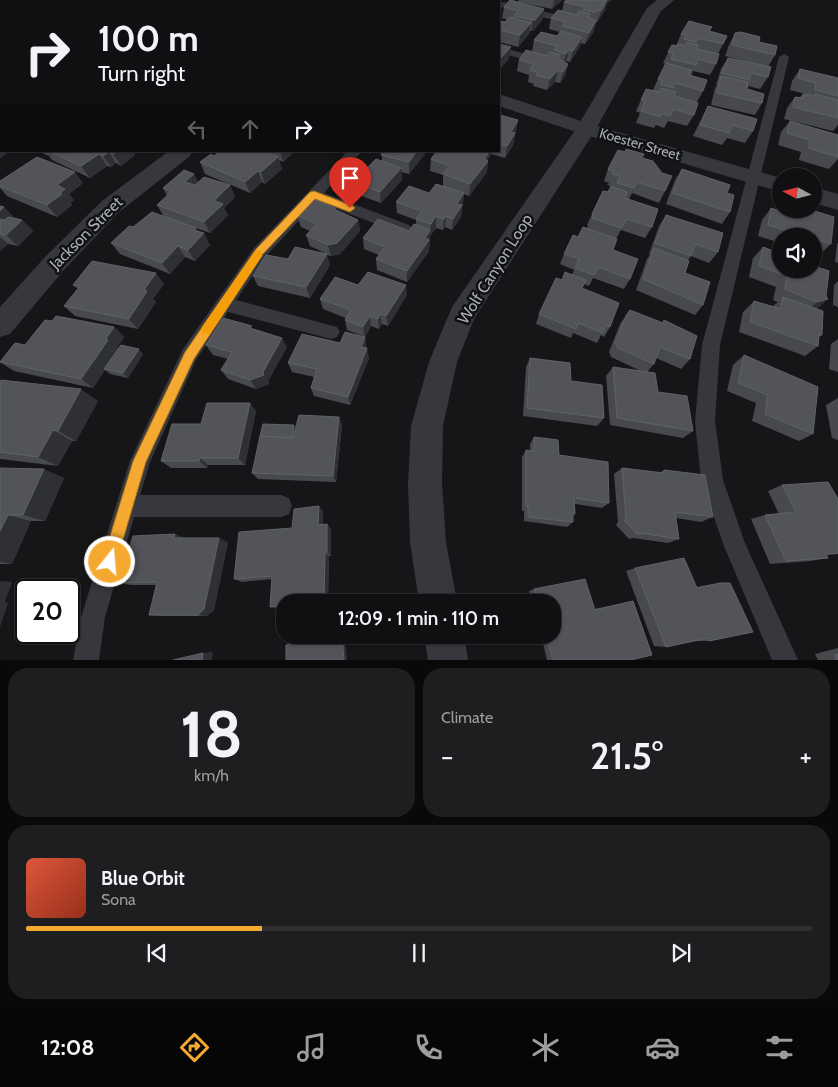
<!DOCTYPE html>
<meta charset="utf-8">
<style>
body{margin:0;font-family:Cabin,sans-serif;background:#1e1e20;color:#f1f3f6;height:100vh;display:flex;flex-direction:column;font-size:19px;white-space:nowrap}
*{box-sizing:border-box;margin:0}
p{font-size:16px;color:#9c9d9f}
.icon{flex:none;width:28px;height:28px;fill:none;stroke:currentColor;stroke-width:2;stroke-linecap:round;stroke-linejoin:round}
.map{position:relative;height:660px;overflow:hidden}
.drawer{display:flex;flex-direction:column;gap:8px;padding:8px;background:#09090a;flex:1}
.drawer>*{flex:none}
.banner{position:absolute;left:0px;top:0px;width:500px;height:152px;box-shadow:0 1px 4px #0004,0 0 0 1px #303032;background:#101012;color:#f1f3f6;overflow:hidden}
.needle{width:32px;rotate:277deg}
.tools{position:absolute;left:772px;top:168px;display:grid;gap:10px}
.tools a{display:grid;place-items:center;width:50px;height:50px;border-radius:50%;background:#101012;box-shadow:0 1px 4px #0004,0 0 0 1px #303032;font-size:25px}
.speed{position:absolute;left:15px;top:579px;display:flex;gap:10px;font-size:25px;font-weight:700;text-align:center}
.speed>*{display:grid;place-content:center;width:65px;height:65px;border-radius:50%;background:#101012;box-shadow:0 1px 4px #0004,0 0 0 1px #303032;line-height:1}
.speed .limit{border:2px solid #111;border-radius:8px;background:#fff;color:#111}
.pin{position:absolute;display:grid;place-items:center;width:42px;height:42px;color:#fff;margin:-51px -21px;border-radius:50% 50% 50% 0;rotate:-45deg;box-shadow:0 0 5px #0007}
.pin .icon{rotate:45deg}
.me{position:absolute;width:55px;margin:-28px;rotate:17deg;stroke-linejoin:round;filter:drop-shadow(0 0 4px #0008)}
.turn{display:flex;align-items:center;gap:18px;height:105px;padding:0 15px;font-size:22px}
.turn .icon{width:65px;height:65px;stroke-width:2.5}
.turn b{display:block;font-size:35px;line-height:42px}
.lanes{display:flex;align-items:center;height:48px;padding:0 15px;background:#0003;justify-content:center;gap:25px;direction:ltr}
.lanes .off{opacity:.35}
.big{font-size:38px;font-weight:600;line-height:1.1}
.drawer .tile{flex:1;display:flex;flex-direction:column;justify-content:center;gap:8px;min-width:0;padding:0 18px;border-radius:20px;background:#1e1e20}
.drawer .dial{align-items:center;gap:0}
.dial b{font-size:65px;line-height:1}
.song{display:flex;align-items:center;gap:15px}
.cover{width:60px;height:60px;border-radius:8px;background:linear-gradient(135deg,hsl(10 70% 55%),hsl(10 70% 35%))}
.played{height:5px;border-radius:2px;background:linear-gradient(90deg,#f6a930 30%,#303032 30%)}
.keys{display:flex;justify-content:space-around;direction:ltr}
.heat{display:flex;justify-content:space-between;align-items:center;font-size:28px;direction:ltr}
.drawer .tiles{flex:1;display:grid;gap:8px;grid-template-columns:1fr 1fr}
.tile:last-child{grid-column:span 2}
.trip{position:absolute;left:276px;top:594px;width:285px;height:50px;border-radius:20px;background:#101012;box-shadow:0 1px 4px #0004,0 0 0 1px #303032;font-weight:600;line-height:50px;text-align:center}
.dock{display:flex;height:80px;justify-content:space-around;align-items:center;background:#060607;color:#9c9d9f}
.dock .icon{width:35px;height:35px}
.dock .selected{color:#f6a930}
.dock b{font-size:22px;color:#f1f3f6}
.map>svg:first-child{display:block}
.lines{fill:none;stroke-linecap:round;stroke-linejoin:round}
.service{fill:#37383d;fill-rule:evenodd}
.minor{fill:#37383d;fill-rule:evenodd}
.tertiary{fill:#37383d;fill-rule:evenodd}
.wall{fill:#47494d}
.shaded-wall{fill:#2f3033}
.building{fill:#525459;stroke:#5f6268}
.route{fill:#f6a930;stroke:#a06e1f}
.slow{fill:#f59e0b}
.labels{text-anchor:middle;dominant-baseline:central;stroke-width:5;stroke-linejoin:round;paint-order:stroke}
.far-street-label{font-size:14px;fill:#a8aeb9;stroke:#111113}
.street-label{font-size:16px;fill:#a8aeb9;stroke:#111113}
</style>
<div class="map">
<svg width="838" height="660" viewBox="0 0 838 660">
<rect width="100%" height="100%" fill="#161618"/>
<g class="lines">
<path class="service" d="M504,2L575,19L576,21L571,24L501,7V3Z
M499,47L546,59L547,61L542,64L499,53Z
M784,54L789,57L720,345L715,421L723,480L745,543L798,660H772L724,546L701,480L695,421L702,345L779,57Z
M348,151H362L324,193L409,225L412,229L409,233L404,234L399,233L317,201L266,256L236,300L337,327L340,332L337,337L331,339L228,312L196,360L150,462L140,495H281L289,498L292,506L289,514L281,517H134L105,617L99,660H73L81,617L130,461L183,349L254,248Z"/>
<path class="minor" d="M171,0H189V1H171Z
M1,87V99L0,100V88Z
M499,94L593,125L781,178V192L579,133L499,106Z
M169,151H193L190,156L118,213L63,271L10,334L0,337V307L45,257L102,201Z
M814,187L838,194V210L814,203Z"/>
<path class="tertiary" d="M657,0H674L661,11L596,129L474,319L457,362L443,426L442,483L446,542L457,602H419L410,542L408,483L411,426L429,362L452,307L576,129L647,8Z
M424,635H464L468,660H428Z"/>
</g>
<path class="wall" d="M412,0H460L458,1H399Z
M519,0H562L552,9L518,2Z
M566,0H612L607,3L605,10L597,22H596L593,33L585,44L581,43L579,48L570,62L566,61L565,63L568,64L565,76L560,83L555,82L547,90L533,86L534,84L528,82L529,75L517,71L519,60L532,52L534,40L557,36L560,32L549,29L551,18L562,11L564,2Z
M504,7L544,9L542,20L533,31H530L529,34L518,47L499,42V21L505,22L508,20L502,18Z
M710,31L727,36L718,54L716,64L710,75L693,71L691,76L703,91L697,102L694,115L687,126L668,121L664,128L656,125L654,128L636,123L640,113L636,111L641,100L653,90L658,79L666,64L663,63L672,45L676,46L681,34Z
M735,33L759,42L775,55L768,67V77L760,89L748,86L747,89L762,103L755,115L711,105L715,88L717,85H716L721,69L728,58L768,67L725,56L729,45Z
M800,69L838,78V125L833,131L784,119L787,108L795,97H800L803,94H805L790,90L792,81Z
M0,102H1V151H10L0,158Z
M708,106L753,131L745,143L727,138L722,145L693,136Z
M499,117L518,120L513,145L505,158L491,154L488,159L487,172L469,196L464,194L461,217L452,230L445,227L443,230L436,228L430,236L429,251L407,282L377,270L376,259L379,255L364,249L363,238L409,231L416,225V220L397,213L396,202L429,193L443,186V175L430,171L431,159L470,154L472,151H499Z
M790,121L838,135V159L829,169L799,160L801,152L778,145L781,132Z
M42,151H133L135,155L121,166L116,163L111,167L107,166L90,178L52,160L49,156L44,154Z
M220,151H295L283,162L279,160L282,169L265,184L262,182L250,193L205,174L200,162L214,156Z
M372,151H425V154L409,174L401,172L402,180L381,203L339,188L337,177L367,168L382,161V154Z
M642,158L665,191L659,203L632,193L629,199L652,227L645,238L621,230L616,239L613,250L630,279L624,289L593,278L589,286L584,284L582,288L610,327L604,337L601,335L597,343L573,333L571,338L536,324L539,314L562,280L572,275L574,270L560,264L564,254L578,237L587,228L588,226L587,225L592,214L608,192L611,186L607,185L609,183L604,181L608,169Z
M682,169L727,193L730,212L722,224L666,204L675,180Z
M0,181L83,183L69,194L74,200L70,203L72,205L57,217L7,196L0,188Z
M199,182L230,185L235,197L224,208L228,215L210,233L196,228L197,231L210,245L195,261L185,257L170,274L120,254L111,243L133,227L164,217L157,205L167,196L163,188Z
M0,206L15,218L22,220L33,231L18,246L8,244L0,251Z
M335,208L336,210L358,220L360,231L340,254L331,256L327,255L330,265L310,298L258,286L253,276L288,259L325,253L310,246L306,235L310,231L301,227L297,215Z
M771,208L791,215L796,209H808L831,244L819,255L814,254V236H781V243L758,236L762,220Z
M666,215L718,252L709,263L691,256L688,260L685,273L703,305L695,315L636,290L647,259L650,255L649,254L659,226Z
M838,243V263L835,262L837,244Z
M763,247L829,271L817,309L822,335L819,337L818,346L805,356L739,332L743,312L754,301L772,307L778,302L773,300L776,287L749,277L753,258Z
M838,281V307L833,305L834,285Z
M164,284L153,299L156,302L138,329L75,316L64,306L78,289L73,285Z
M358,285L407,295L388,326L382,324L379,329L371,326L365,337L366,346V348L369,358L350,405L314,396L311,388L314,377L292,372L288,363L340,343L363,336L347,330L345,320L346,318L323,309L320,299Z
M627,314L662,323L664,320L690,359L681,369L656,358L654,364L647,372L658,392L693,431L683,438L610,425L606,376L613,367L643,372L611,357L609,352L620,324Z
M114,327L124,337L117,348L118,349L143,354L128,378L110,374L105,370L93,388L14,371L0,362L25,345Z
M254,330L287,347L268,381L269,384L256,389L228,379L221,370L228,359L213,355L206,345Z
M838,339V372L829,369L831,344Z
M744,355L813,434L799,441L752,421L756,403L727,391L733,365Z
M530,358L604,418L597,426L523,416L526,367Z
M0,382L98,401L76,441H72L58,466L0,459Z
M838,398V440L832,438L826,405Z
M256,411L245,465H208L207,468H171L161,461L201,424Z
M339,417L342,425L336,482L258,479L252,473L296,428Z
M534,437L559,455L609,503L602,508L575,504V514L573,515V522L567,527L524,521V511H522V457L526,450H530V444Z
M0,468L64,478L45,521H31L12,564H0Z
M622,468L659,473L664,470L713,517L701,522L676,518L679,539L668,543L633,538L629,539L616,525L618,522L614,474Z
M782,485L838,499V554L827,555L828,558L811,561L770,564L751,519L765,515L779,514L768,491Z
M323,511V525L327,524L331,529V556H329L328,602H285V607L276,608L270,607L272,579L242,582L234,579L292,528Z
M185,538L228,542L214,610L207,616H161L149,615L157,585H131L118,583Z
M635,568L696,587L720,583L709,641H696L666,647L654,646L626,571Z
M534,589L594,609L633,601L631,660H547L541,635H552V602H532L529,591Z
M838,648V660H818L815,654Z"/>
<path class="shaded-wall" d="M17,0H39L40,1H15Z
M117,0H124L125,1H114Z
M330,0H346L344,1H330Z
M452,0H460L458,1H450Z
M554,0H562L552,9Z
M605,0H612L607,3L605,10L597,22Z
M1,9V27H0V10Z
M544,9L542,20L533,31H531L533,20Z
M596,21L593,33L585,44L589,33Z
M531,23L529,34L518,47L520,35Z
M582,37L579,48L570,62L573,51Z
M511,47L509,59L499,70V60Z
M569,50L566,61L563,65L566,54Z
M1,58V68L0,66V59Z
M568,64L565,76L560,83L563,72Z
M558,70L555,82L547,90L550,79Z
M518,120L515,132L513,136L515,133L513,145L505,158L507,146L511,132Z
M1,139V151H10L0,158V140Z
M117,151H133L135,155L121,166L113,154Z
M280,151H295L283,162Z
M417,151H425V154L409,174V162Z
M489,151H492L491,154L488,159Z
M109,152L116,163L111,167L103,156Z
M99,154L107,166L90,178L81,166Z
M488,154L487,172L469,196L470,184L484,159Z
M278,157L282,169L265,184L261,172Z
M401,168L402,180L381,203L380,192Z
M258,171L262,182L250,193L245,182Z
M75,172L83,183L69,194L74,200L70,203L72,205L57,217L47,205L57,185Z
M194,174L200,185L191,193L185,182Z
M230,185L235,197L224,208L228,215L210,233L204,222L214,201Z
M464,193L463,205L456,215L457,204Z
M462,205L461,217L452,230L453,219Z
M4,207L15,218L0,224V211Z
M436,216V228L430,236L431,224Z
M446,216L445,227L443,230L444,219Z
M22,220L33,231L18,246L6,235Z
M358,220L360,231L340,254L331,256L328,245Z
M196,228L201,237L204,233L210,245L195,261L188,250L194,230Z
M430,230L429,251L407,282V271L425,238Z
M0,237L8,244L0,251Z
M178,246L185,257L170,274L162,263Z
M327,254L330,265L310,298L306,287Z
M156,273L164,284L153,299L156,302L138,329L129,319L144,290Z
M406,285L407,295L388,326L386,316Z
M828,299L816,310L805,312L817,302Z
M380,314L382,324L379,329L378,319Z
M370,316L371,326L365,337L363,327Z
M114,327L124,337L117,348L118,350L93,388L81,379Z
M365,337L366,346L363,356L361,347Z
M282,338L287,347L268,381L269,384L256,389L250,380L263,372Z
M367,348L369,358L350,405L348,397Z
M139,349L143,354L128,378L123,373Z
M81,389L98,401L76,441L58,431Z
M250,403L256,411L245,465L238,458Z
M339,417L342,425L336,482L333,476Z
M294,425L296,429L294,443L292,440Z
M53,430L72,441L58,466L38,457Z
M200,458L208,465L207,468L199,461Z
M44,469L64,478L45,521L23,515Z
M319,506L323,511V529L318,525Z
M8,515L31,521L12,564L0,562V531Z
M327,524L331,529V556L327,552Z
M175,534L185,538H174Z
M219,538L228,542L214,610L207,616L198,615Z
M325,553L329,556L328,602L324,601Z
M0,581L12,582L5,602L8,603L0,627Z
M342,635H345L347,660H344Z
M213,652L212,660H202L203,653Z"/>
<path class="building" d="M0,0H17L15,1H2Z
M74,0H117L114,1H78Z
M284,0H324L322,1H282Z
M401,0H410L415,1H399Z
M426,0H452L450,1H430Z
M510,0L544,9L535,20H533L514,16L518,11L504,7Z
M566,0H607L601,11L597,10L595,12L583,10L586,7L564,2Z
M558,10L576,15L579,11L590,14L588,17L596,21L589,33L562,26L566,22L551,18Z
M510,17L531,23L520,35L499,30V21L505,22Z
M689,21L712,27L709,31L727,36L723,44L698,38L696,42L684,39L686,35L681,34Z
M561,31L582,37L573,51L569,50L566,54L554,50L557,46L534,40L541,32L557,36Z
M741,32L760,37L759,42L777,46L775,55L732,45L735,33Z
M0,36L1,37V58L0,59Z
M687,42L698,45L697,49L719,54L716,64L698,59L696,65L671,59L673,53L668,52L672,45L677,46L678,44L685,46Z
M499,44L511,47L499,60Z
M526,50L547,56L550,52L560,55L558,59L568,64L563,72L558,70L550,79L536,75L538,72L530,70L534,64L519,60Z
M728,58L771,67L768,77L751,73L749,80L722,73Z
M666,63L691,70L689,75L707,80L703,91L675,83L673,88L660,84L662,80L658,79Z
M800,69L838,78V96L815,90L816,83L798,78Z
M721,76L748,82L747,89L764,94L762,103L717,93Z
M661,88L676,92L674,96L698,103L694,115L673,109L670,116L662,114L660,117L641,111L645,101L641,100L646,89L659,92Z
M803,94L815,96V94L838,100V118L793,107L795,97L802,98Z
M708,106L757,119L753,131L732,125L729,133L700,125Z
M1,108V124L0,123V109Z
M500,115L518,120L511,132L515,133L507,146L499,144V117Z
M790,121L838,135V157L809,148L810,140L787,133Z
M0,131H1V139L0,140Z
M626,149L644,154L642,158L653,161L662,173L672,176L665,191L637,182L634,188L617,183L620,176L612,174L614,171L608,169L618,150L625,152Z
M49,151H117L113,154L109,152L103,156L99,154L81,166Z
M220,151H263L278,157L261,172L258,171L245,182L200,162L211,154L214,156Z
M384,151H417L409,162L381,155Z
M437,151H461L470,154L472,151H482L488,154L484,159L488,161L470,184L443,174L450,166L431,159Z
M37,157L75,172L57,185L65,189L60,193L62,194L47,205L0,186V181Z
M376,159L401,168L380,192L337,177L351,162L367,168Z
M682,169L730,185L727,193L734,195L730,212L673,193Z
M184,170L194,174L185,182L195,185L204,177L230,185L214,201L223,204L204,222L157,205L172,191L163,188Z
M436,184L464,193L457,204L462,205L453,219L446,216L444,219L436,216L431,224L416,219L422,211L396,202L409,186L429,193Z
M611,186L627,192L625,198L658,209L652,227L627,219L621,228L592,218L593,215L592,214L603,191L608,192Z
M314,199L335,208L334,209L358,220L337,243L328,245L306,235L317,224L297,215Z
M0,206L4,207L0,211Z
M771,208L797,217L798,209H808L834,217L831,244L814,239V236H805L768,225Z
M152,212L196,228L194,230L204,233L188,250L178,246L162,263L111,243L129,226L133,227Z
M666,215L723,233L718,252L695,244L691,256L655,243Z
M8,217L22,220L6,235L0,234V219L5,220Z
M378,219L409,231L414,224L430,230L425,238L429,240L407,271L376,259L385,247L363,238Z
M583,227L617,239L613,250L638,259L630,279L598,267L594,275L575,268L579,259L564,254L573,235L578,237Z
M295,247L327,254L306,287L253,276L266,255L288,259Z
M763,247L781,254V269H814V266L829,271L826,296L828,299L817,302L785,289L787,276L759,266Z
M654,248L689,261L685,273L710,282L703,305L643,279Z
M92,261L156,273L144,290L147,291L129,319L64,306L80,286L73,285Z
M368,272L406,285L386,316L380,314L378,319L370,316L363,327L345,320L351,310L320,299L335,277L358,285Z
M565,272L586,280L582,288L619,303L610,327L606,325L603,333L578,323L576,329L539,314L556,278L562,280Z
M783,297L823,311L822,335H819L818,346L750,322L754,301L781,309Z
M630,310L663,323L664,320L697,336L690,359L660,347L654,364L618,348L615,343L627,314Z
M56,316L114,327L106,339L108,340L81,379L0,362L15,343L25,345L45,320L52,321Z
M223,318L252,326L250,328L282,338L263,372L264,375L250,380L221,370L232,352L206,345Z
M345,332L365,337L361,347L367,348L348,397L311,388L317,369L288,363L302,334L340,343Z
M121,345L139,349L123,373L104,369Z
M744,355L818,387L813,434L765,414L768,395L738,383Z
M530,358L570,363L571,381L602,385L604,418L527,408Z
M613,367L655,373L658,392L687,396L693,431L617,418Z
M1,380L81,389L58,431L53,430L38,457L0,452V382Z
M207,403H250L238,458H200L199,461H161L172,424H201Z
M299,415L339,417L333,476L252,473L260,436L293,438Z
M263,424L294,425L292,438L260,436Z
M534,437L558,440L559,455L608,462L609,503L574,498L575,514L573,513V522L528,517V506H526V450L534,451Z
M0,468L44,469L23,515H8L0,531Z
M622,468L664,473V470L705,475L713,517L675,512L679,539L640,533L638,535L624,520L626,518Z
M828,482L838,499V553L826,554L828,558L786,561L765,515L796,512L782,485Z
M319,506L318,525L327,524V552L325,553L324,601L313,602H285V605L270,607L272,576L234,579L239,532L292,528L294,509Z
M175,534L174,538H219L204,609L198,615H149L157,582L118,583L133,536Z
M684,558L697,588L720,583H730L753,632L709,641L708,638L666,647L635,568Z
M585,579L595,610L633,601L652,655L631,660H553L546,635H552V602H538L534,589Z
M331,635H342L344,660H286V645Z
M203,653L202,660H173Z
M838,654V660H837L834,655Z"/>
<path class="route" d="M314,191L353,206L355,208L350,212L315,199L263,254L194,359L146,462L115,567L110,569L105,567L102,562L133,461L185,352L256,249L310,192Z"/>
<path class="slow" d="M258,250L262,251V256L210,334H202L201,331L202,327L255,251Z"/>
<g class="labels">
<g class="far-street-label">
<text transform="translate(640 144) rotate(16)">Koester Street</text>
</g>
<g class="street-label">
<text transform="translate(86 233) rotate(-45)">Jackson Street</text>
<text transform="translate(495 269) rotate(-58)">Wolf Canyon Loop</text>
</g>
</g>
</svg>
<div class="tools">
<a><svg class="needle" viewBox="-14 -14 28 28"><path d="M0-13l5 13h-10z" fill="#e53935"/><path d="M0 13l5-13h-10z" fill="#9c9d9f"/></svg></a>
<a><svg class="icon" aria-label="sound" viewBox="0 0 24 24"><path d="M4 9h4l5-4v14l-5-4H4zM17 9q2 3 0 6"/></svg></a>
</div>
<div class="speed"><div class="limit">20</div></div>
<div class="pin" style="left:350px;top:208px;background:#d93025"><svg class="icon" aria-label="arrive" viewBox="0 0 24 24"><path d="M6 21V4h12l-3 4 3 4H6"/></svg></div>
<svg class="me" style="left:110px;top:562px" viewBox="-20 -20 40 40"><circle r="17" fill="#f6a930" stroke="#fff" stroke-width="3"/><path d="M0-11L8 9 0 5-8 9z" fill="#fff"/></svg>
<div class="trip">12:09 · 1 min · 110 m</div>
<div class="banner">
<div class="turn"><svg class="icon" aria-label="right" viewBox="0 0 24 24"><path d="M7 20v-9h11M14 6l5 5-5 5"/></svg><div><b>100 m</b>Turn right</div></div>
<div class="lanes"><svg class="icon off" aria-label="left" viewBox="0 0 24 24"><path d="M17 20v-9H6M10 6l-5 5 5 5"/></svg><svg class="icon off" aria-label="ahead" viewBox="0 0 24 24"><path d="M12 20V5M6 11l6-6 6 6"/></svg><svg class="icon" aria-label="right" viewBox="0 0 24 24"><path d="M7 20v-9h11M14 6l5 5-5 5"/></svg></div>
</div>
</div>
<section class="drawer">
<div class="tiles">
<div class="tile dial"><b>18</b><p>km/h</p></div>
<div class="tile"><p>Climate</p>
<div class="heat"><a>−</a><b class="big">21.5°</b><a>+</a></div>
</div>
<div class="tile">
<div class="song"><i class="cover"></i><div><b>Blue Orbit</b><p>Sona</p></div></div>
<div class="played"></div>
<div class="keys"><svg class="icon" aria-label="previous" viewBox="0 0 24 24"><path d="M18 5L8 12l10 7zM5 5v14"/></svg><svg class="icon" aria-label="pause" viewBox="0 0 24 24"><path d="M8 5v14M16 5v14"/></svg><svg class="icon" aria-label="next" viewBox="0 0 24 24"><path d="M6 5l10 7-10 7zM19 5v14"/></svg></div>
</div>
</div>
</section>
<nav class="dock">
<b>12:08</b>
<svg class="icon selected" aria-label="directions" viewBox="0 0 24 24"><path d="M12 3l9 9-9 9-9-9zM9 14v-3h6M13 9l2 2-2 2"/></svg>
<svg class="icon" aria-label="music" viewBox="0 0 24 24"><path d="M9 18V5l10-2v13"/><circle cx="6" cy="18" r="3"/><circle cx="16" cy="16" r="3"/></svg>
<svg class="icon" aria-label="phone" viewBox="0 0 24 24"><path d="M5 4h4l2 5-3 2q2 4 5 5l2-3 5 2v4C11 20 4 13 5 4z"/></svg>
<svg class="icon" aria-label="climate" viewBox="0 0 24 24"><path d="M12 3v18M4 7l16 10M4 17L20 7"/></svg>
<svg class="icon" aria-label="car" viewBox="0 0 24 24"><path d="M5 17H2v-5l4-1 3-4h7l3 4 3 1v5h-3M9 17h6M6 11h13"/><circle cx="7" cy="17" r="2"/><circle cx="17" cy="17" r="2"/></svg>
<svg class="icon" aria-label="filters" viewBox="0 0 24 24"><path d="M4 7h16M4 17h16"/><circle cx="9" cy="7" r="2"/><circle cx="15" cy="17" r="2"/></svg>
</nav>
